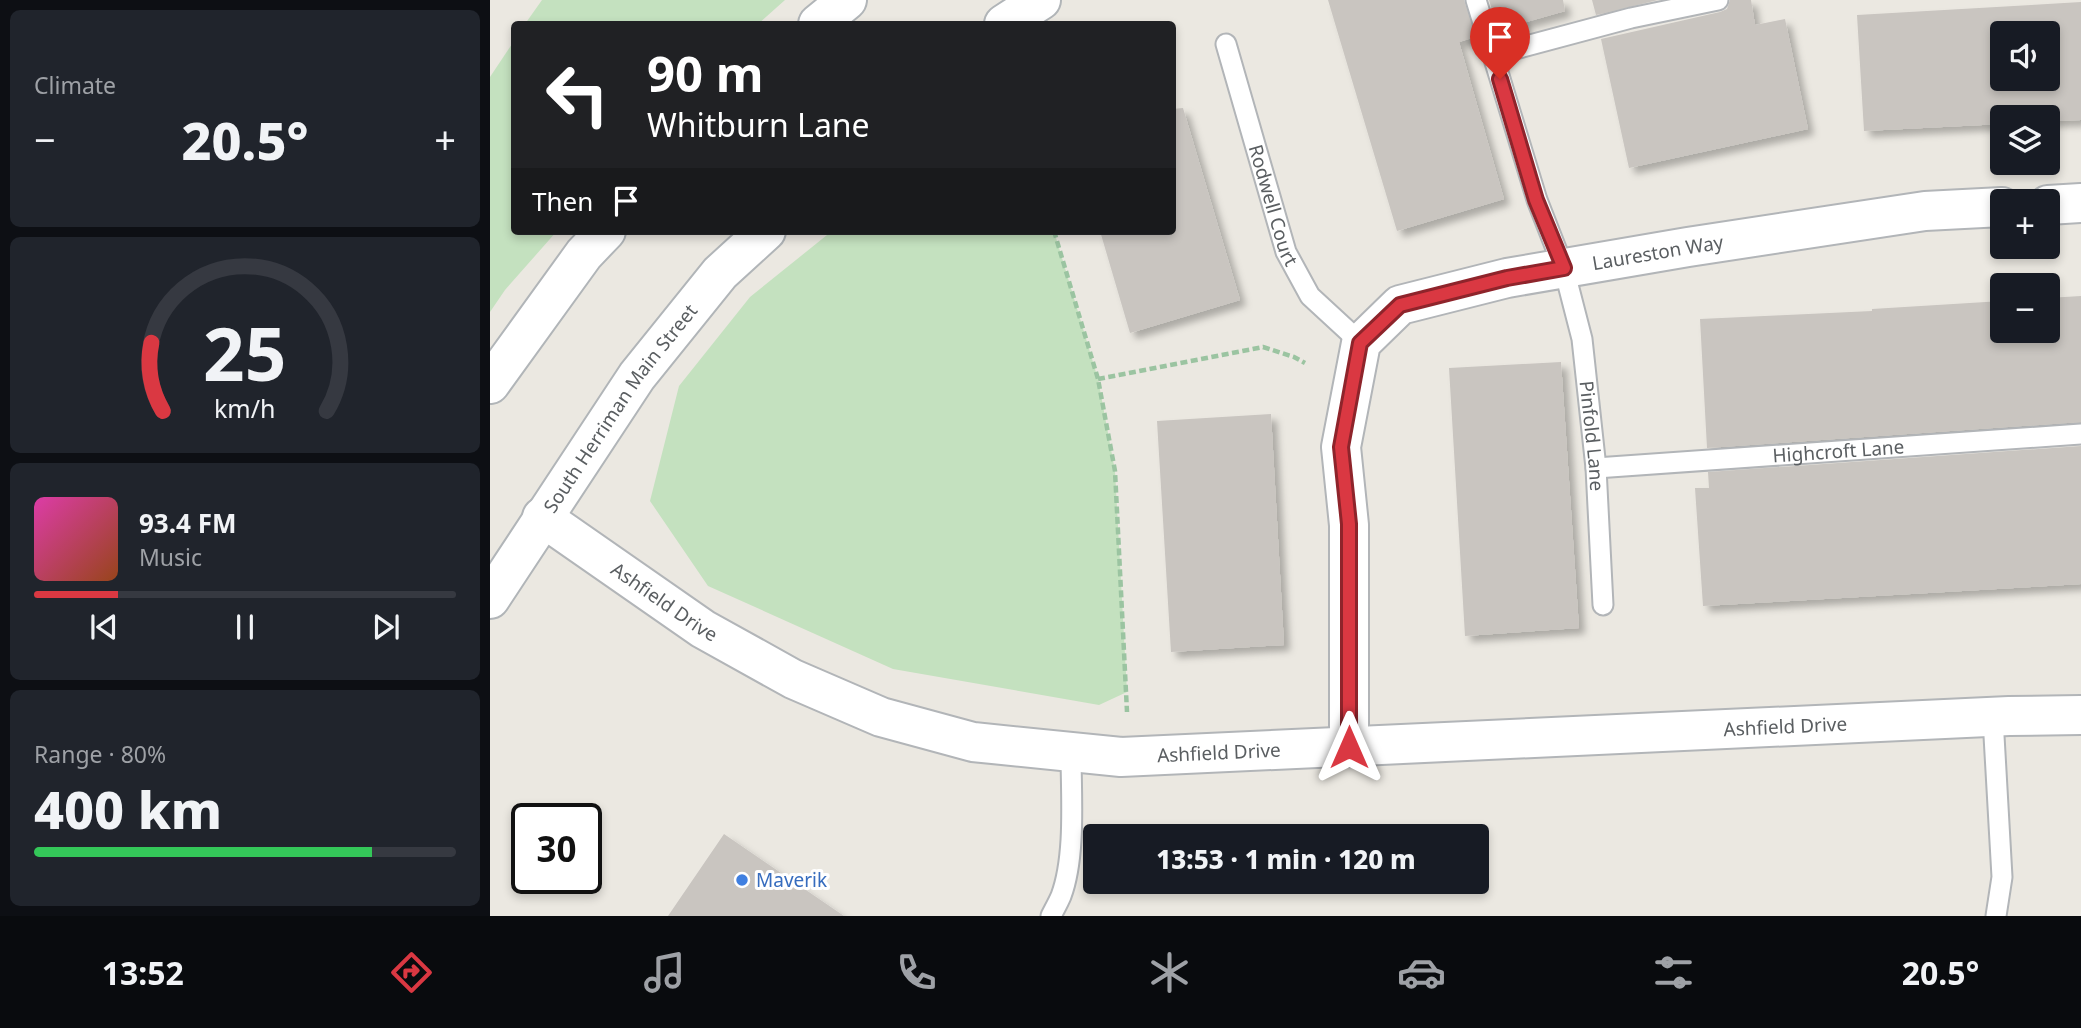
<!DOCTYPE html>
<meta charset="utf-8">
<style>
body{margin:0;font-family:"Noto Sans",sans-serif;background:#20242c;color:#f1f3f6;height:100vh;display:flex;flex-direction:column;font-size:26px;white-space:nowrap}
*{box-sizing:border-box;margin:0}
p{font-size:23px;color:#9ea1a6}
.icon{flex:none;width:38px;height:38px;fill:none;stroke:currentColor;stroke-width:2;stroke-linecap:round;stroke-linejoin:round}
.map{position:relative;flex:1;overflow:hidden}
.side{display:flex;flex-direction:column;gap:10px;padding:10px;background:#0d0f14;width:490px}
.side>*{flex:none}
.guide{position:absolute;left:21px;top:21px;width:665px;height:214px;border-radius:7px;box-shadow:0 4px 10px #0003;background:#202124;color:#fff;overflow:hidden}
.tools{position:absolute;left:1500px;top:21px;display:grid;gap:14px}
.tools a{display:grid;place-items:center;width:70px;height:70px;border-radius:7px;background:#171b24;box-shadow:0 4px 10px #0003;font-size:35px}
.speed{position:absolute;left:21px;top:803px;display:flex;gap:14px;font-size:35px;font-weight:700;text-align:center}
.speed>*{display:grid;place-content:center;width:91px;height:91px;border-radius:50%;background:#171b24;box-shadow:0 4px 10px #0003;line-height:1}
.speed .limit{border:4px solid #111;border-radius:10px;background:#fff;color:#111}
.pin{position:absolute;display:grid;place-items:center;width:60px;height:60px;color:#fff;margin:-72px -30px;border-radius:50% 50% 50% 0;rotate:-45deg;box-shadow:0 0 7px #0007}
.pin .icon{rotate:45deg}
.me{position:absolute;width:77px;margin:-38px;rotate:0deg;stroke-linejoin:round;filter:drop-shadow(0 0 5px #0008)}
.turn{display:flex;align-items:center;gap:24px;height:147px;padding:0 21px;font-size:32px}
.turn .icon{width:91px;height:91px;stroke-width:2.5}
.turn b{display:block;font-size:49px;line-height:60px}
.then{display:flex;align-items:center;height:66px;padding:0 21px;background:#0003;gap:14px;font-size:26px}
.big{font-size:52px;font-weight:800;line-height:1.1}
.side .widget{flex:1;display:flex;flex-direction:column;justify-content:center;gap:10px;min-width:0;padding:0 24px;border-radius:10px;background:#20242c}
.side .dial{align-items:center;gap:0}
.dial svg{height:182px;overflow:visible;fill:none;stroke:#363941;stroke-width:7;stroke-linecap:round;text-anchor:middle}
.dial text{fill:#f1f3f6;stroke:none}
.song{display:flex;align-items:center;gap:21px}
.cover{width:84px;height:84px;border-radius:10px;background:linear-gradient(135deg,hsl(320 70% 55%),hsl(20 70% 35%))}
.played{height:7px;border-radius:4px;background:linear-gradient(90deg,#da3842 20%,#363941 20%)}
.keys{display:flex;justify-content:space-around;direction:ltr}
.heat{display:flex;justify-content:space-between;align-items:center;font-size:38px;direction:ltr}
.charge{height:10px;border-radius:5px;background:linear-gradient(90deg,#34c759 80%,#363941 0)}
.trip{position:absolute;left:593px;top:824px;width:406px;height:70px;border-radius:7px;background:#171b24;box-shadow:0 4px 10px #0003;font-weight:800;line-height:70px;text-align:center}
.menu{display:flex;height:112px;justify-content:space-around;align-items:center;background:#090b0e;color:#9ea1a6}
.menu .icon{width:49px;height:49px}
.menu .current{color:#da3842}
.menu b{font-size:32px;color:#f1f3f6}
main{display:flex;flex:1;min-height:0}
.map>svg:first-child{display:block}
.green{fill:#c4e1bf}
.building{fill:#c9c5c0;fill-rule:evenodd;filter:url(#shadow)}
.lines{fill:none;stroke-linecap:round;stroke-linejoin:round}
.service-casing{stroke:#b2b5b8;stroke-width:23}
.minor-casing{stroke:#b2b5b8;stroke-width:42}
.tertiary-casing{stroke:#b2b5b8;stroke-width:42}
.secondary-casing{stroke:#b1b5b8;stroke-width:42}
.path{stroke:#9bc4a1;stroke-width:4.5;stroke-dasharray:7 3.5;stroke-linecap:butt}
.service{stroke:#fff;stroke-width:19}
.minor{stroke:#fff;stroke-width:38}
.tertiary{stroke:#fff;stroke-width:38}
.secondary{stroke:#fff;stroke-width:38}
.route-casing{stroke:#8e242b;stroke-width:18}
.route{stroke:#da3842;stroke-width:12}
.shop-dot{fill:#3f7fe0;stroke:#fff;stroke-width:2.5}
.labels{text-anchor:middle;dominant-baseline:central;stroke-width:6;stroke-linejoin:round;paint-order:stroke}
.street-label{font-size:19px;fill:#5a5e61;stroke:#fff}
.shop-label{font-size:19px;fill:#366cbe;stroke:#fff;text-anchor:start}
</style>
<main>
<section class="side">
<div class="widget"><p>Climate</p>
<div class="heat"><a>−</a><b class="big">20.5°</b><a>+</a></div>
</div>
<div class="widget dial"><svg viewBox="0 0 100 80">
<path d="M14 69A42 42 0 1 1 86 69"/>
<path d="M14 69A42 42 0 0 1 9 39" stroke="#da3842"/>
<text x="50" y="56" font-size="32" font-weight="700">25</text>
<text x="50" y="72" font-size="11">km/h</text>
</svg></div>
<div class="widget">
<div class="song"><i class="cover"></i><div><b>93.4 FM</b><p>Music</p></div></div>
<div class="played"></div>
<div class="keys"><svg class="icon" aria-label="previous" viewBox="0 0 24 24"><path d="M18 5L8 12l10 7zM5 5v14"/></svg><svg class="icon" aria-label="pause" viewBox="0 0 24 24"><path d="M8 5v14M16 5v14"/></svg><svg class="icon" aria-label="next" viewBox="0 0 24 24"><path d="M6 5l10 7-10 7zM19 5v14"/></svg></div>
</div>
<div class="widget"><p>Range · 80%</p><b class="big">400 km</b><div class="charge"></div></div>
</section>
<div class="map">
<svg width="1591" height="916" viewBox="0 0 1591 916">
<defs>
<filter id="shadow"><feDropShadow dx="6" dy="6" stdDeviation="3.5" flood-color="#0004"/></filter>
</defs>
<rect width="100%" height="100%" fill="#ebe8e1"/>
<path class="green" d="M52,0H295L268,24H35Z
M24,41V231H67L15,290L0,312V77Z
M342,231H564L608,379L625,471L637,692L609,705L403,669L218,586L160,501L189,386L260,297Z"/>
<path class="building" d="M838,0H974L985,37L969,42L1014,199L907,231Z
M999,0H1073L1075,11L1008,30Z
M1102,0H1168L1106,15Z
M1240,0H1261L1265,25L1295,19L1318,129L1139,168L1111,39L1230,12L1237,9Z
M1591,2V120L1558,121V117H1512V124L1374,131L1367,15ZM1512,33H1558V79H1512Z
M693,108L750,300L640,333L610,231H682V109Z
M1591,296V422L1217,448L1210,319L1382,311V309L1512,301V331H1558V298Z
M1071,362L1089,628L975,636L959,368Z
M781,414L794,645L681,652L667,421Z
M1591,446V584L1213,606L1205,488H1219L1218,472Z
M234,834L354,916H178Z"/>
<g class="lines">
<defs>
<g id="service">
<path id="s1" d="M986,0L1047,200L1074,269L1092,339L1106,468L1113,605"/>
<path id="s2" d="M736,44L796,252L820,296L871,343"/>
<path d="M1003,55L1141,18L1228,0"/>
<path id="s3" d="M1106,468L1591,434"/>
<path d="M1503,718L1512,877L1506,916"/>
<path d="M561,916C564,910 568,903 571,896C586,856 581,795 581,752"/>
</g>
<g id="minor">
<path d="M1558,205L1591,203"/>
<path id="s4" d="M859,747V525L851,447L871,343L910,305L1017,278L1198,247L1435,211L1512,207"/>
</g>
<g id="tertiary">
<path id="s5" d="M52,517L213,629L303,679L391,717L483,742L631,757L1519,716L1591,715"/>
</g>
<g id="secondary">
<path d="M328,24L357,0"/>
<path d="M514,24L551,0"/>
<path d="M0,384L94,254L116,231"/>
<path id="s6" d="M0,599L147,376L230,273L276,231"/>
</g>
</defs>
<use href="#service" class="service-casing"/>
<use href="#minor" class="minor-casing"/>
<use href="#tertiary" class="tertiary-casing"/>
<use href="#secondary" class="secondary-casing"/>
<path class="path" d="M564,231L608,379L625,471L637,712
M608,379L773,347L804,357L815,363"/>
<use href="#service" class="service"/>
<use href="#minor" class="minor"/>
<use href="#tertiary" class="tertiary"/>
<use href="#secondary" class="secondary"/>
</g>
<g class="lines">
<defs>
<path id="route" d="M859,747V524L851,447L870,343L910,305L1017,278L1074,268L1046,200L1010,79"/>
</defs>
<use href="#route" class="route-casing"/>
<use href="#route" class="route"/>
</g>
<circle class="shop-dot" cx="252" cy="880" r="7"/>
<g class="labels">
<g class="street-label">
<text stroke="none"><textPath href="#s2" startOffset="168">Rodwell Court</textPath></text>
<text stroke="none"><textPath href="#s4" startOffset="724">Laureston Way</textPath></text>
<text stroke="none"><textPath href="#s6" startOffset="231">South Herriman Main Street</textPath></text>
<text stroke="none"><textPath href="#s1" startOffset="453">Pinfold Lane</textPath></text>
<text stroke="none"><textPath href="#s3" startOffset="243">Highcroft Lane</textPath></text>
<text stroke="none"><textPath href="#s5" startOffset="149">Ashfield Drive</textPath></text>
<text stroke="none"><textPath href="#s5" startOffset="1304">Ashfield Drive</textPath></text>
<text stroke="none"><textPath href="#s5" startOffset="737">Ashfield Drive</textPath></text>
</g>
<g class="shop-label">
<text x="266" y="880">Maverik</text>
</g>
</g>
</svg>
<div class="tools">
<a><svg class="icon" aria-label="sound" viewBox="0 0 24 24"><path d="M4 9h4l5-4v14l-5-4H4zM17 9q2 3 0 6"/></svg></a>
<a><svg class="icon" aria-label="layers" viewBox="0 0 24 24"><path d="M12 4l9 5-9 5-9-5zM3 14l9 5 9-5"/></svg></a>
<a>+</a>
<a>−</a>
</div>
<div class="speed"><div class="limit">30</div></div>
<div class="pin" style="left:1010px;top:79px;background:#d93025"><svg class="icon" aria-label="arrive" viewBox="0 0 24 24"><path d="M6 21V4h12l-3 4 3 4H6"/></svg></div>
<svg class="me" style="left:859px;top:747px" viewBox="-20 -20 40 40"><path d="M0-17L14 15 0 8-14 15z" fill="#da3842" stroke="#fff" stroke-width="4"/></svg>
<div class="trip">13:53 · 1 min · 120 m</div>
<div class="guide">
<div class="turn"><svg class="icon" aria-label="left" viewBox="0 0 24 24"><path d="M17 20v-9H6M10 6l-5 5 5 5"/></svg><div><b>90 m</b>Whitburn Lane</div></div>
<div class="then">Then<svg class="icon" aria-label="arrive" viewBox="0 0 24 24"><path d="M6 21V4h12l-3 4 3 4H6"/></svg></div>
</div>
</div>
</main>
<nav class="menu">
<b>13:52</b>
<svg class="icon current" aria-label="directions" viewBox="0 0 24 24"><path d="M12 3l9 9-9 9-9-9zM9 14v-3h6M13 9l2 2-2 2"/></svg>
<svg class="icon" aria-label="music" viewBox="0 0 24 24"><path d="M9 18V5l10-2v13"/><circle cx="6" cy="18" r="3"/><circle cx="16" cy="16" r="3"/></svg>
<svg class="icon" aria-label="phone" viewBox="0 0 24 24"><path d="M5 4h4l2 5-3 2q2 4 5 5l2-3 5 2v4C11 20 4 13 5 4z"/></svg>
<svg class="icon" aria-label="climate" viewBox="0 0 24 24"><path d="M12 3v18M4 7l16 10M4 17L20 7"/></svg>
<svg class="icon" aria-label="car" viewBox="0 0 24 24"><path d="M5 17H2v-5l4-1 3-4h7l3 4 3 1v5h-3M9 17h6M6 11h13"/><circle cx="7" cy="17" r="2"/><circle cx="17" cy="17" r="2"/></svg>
<svg class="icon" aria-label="filters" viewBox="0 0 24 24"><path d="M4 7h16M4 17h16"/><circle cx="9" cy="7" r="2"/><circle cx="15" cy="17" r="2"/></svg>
<b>20.5°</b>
</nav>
